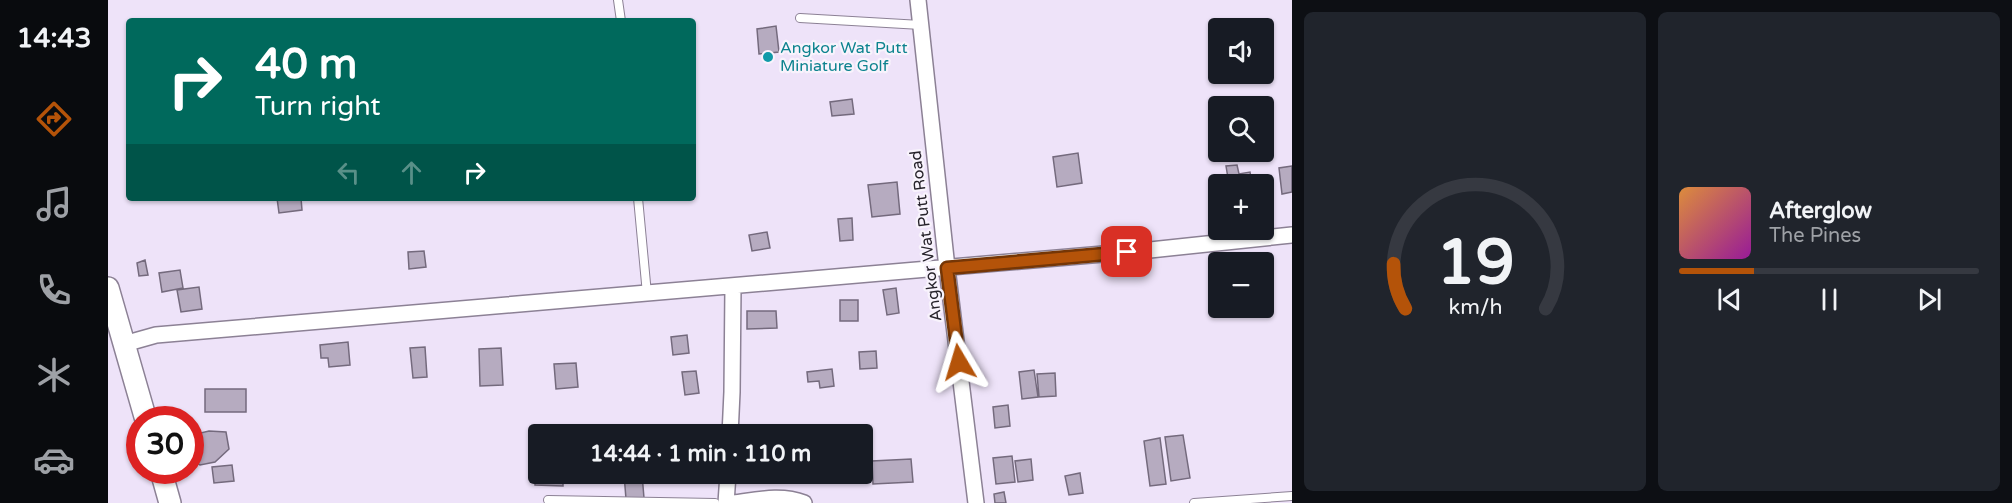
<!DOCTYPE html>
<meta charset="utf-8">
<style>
body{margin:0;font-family:"Varela Round",sans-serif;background:#20242c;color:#f1f3f6;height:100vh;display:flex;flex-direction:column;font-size:22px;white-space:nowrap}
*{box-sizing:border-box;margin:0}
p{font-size:20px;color:#9ea1a6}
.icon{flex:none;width:33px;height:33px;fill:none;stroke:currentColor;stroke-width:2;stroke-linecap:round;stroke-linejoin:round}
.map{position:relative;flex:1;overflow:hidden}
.details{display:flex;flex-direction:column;gap:12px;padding:12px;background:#0d0f14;width:720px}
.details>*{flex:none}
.top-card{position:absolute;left:18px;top:18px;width:570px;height:183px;border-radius:6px;box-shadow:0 2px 4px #0004;background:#00695c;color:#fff;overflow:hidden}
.controls{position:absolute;left:1100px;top:18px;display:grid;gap:12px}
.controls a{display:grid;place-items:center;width:66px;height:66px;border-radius:6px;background:#171b24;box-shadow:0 2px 4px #0004;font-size:30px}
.speed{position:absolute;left:18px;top:406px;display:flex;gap:12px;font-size:30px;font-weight:700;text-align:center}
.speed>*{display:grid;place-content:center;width:78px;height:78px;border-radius:50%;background:#171b24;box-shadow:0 2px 4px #0004;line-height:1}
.speed .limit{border:9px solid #d22;background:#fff;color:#111}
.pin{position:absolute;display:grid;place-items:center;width:51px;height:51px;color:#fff;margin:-26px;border-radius:12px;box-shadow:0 3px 9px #0006}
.me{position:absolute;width:66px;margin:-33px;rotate:353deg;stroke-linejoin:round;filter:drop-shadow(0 0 4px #0008)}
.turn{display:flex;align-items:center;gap:21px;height:126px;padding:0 30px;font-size:27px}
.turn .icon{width:78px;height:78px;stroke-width:2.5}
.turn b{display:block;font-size:42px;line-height:51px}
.lanes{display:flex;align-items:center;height:57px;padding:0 30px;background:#0003;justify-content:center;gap:30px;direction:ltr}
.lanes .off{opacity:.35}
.details .tile{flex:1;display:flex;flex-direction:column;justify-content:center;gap:9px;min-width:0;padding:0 21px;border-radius:9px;background:#20242c}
.details .dial{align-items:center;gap:0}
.dial svg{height:156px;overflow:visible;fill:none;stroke:#363941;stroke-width:7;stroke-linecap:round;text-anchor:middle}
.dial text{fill:#f1f3f6;stroke:none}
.song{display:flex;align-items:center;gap:18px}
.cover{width:72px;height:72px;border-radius:9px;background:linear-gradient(135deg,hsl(30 70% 55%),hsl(300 70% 35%))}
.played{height:6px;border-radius:3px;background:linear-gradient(90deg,#b45309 25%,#363941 25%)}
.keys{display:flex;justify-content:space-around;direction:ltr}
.details .tiles{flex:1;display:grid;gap:12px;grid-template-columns:repeat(2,1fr)}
.trip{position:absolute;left:420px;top:424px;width:345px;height:60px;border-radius:6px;background:#171b24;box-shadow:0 2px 4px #0004;font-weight:700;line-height:60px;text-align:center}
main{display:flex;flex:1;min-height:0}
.dock{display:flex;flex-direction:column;width:108px;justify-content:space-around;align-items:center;background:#090b0e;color:#9ea1a6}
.dock .icon{width:42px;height:42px}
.dock .on{color:#b45309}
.dock b{font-size:27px;color:#f1f3f6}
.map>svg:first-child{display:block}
.building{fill:#b6abc0;stroke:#746a7d;stroke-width:1.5}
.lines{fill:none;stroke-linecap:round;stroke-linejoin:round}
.lane-casing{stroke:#8c8195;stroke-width:10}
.street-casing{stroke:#8c8195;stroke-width:18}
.secondary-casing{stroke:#8c8195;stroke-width:24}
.lane{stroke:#fff;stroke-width:8}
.street{stroke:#fff;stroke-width:15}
.secondary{stroke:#fff;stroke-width:21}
.route-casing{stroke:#753606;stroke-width:15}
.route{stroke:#b45309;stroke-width:10}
.culture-dot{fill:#0f9aa8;stroke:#f8f3fc;stroke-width:2}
.labels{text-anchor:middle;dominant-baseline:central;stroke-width:4.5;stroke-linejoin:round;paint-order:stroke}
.culture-label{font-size:16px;fill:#0d838f;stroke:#f8f3fc;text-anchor:start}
.street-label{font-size:16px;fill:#27232b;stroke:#f8f3fc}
</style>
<main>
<nav class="dock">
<b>14:43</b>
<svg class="icon on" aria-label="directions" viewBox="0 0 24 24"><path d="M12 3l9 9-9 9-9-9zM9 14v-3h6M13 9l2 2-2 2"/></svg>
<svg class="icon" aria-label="music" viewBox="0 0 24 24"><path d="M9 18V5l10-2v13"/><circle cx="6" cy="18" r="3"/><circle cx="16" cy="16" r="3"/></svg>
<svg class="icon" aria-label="phone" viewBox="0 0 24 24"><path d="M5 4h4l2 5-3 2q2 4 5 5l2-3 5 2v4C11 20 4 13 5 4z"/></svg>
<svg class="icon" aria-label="climate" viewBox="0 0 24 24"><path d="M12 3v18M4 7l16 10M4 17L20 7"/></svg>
<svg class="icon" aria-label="car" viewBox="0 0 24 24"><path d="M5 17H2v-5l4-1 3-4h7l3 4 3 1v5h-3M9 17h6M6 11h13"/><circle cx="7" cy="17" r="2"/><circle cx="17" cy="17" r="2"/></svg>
</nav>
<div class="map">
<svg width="1184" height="503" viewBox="0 0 1184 503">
<rect width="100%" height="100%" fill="#eee3f9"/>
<path class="building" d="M668,26L671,52L651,54L649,29Z
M744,99L746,114L724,116L722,102Z
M970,153L974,183L949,187L945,157Z
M1129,165L1131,174L1142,172L1144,184H1121L1118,166Z
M1184,166V192L1174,194L1171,168Z
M789,182L792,214L764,217L760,185Z
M169,198H193L194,210L171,213Z
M744,218L745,240L732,241L730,219Z
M659,232L662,248L644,251L641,235Z
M316,251L318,267L301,269L300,252Z
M37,260L40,275L31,276L29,263Z
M72,270L75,288L54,292L51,273Z
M91,287L94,309L73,312L69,290Z
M788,288L791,313L779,315L775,290Z
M732,300H750V321H732Z
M639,311H668L669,328L639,329Z
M579,335L581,353L565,355L563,337Z
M240,342L242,365L221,367L220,358H213L212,345Z
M317,347L319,377L305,378L302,348Z
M393,348L395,385L372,386L371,349Z
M768,351L769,368L752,369L751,352Z
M468,363L470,387L448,389L446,364Z
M724,369L726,386L712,388L711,381L700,382L699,372Z
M926,370L930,397L914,399L911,372Z
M588,371L591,393L577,395L574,372Z
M947,373L948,396L931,397L929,374Z
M97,389H138V412H97Z
M900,405L902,426L887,428L885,407Z
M101,431L118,432L121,449L107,462L92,465L86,461L84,435Z
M1075,435L1082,478L1063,481L1057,437Z
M1052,438L1058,484L1042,486L1036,441Z
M904,456L907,482L888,484L885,458Z
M803,459L805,482L765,484L764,461Z
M923,459L925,480L910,482L907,461Z
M124,465L126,481L106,483L104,467Z
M427,466H430V474H455V486L427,485Z
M972,473L975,493L961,495L957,476Z
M516,474H534L536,498L518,499Z
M896,492L898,503H887L886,494Z"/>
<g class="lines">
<defs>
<path id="lane" d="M510,0L513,21
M692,18L813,25
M530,198L539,294
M440,500L607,503
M1086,503L1184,496"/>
<path id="street" d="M810,0L839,268L868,503
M16,344L48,335L1042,250L1184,235
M622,435L624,392L625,287
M618,503L620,474
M626,503C649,500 673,494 696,503"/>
<path id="secondary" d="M0,288L38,420
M53,471L62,503"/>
</defs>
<use href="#lane" class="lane-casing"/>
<use href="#street" class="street-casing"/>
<use href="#secondary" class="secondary-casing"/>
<use href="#lane" class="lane"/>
<use href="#street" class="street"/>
<use href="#secondary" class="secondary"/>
</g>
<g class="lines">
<defs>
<path id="route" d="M851,362L839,268L1019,252"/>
</defs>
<use href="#route" class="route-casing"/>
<use href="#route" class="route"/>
</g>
<circle class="culture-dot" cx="660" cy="57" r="6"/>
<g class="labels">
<g class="culture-label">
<text x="672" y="48">Angkor Wat Putt<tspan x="672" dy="18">Miniature Golf</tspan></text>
</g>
<g class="street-label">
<text transform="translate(818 236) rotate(-97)">Angkor Wat Putt Road</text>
</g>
</g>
</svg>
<div class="controls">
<a><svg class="icon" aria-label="sound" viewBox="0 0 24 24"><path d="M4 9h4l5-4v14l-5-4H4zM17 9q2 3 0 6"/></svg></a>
<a><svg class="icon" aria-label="search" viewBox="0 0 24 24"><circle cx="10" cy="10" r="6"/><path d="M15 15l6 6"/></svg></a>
<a>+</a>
<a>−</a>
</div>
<div class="speed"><div class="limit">30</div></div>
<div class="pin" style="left:1019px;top:252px;background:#d93025"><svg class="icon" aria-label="arrive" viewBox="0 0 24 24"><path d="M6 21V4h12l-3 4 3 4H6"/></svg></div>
<svg class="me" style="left:851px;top:362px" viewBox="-20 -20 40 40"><path d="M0-17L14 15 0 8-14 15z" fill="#b45309" stroke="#fff" stroke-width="4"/></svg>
<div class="trip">14:44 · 1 min · 110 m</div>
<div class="top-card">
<div class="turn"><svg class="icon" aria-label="right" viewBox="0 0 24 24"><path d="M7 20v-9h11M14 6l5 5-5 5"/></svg><div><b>40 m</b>Turn right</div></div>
<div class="lanes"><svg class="icon off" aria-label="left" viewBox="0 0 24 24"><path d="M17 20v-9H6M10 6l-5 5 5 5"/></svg><svg class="icon off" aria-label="ahead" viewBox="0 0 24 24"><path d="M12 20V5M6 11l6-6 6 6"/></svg><svg class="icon" aria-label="right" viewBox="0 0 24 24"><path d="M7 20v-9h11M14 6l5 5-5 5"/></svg></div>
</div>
</div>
<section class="details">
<div class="tiles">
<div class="tile dial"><svg viewBox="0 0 100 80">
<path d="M14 69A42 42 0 1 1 86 69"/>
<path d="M14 69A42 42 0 0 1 8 46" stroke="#b45309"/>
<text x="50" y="56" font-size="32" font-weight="700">19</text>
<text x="50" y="72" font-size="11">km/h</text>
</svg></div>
<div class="tile">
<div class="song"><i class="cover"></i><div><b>Afterglow</b><p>The Pines</p></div></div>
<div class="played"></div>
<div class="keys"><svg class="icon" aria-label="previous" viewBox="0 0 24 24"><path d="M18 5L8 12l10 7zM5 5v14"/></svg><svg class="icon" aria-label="pause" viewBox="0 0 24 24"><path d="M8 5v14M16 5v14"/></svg><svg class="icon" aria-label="next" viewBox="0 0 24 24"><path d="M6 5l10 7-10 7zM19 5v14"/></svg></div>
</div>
</div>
</section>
</main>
